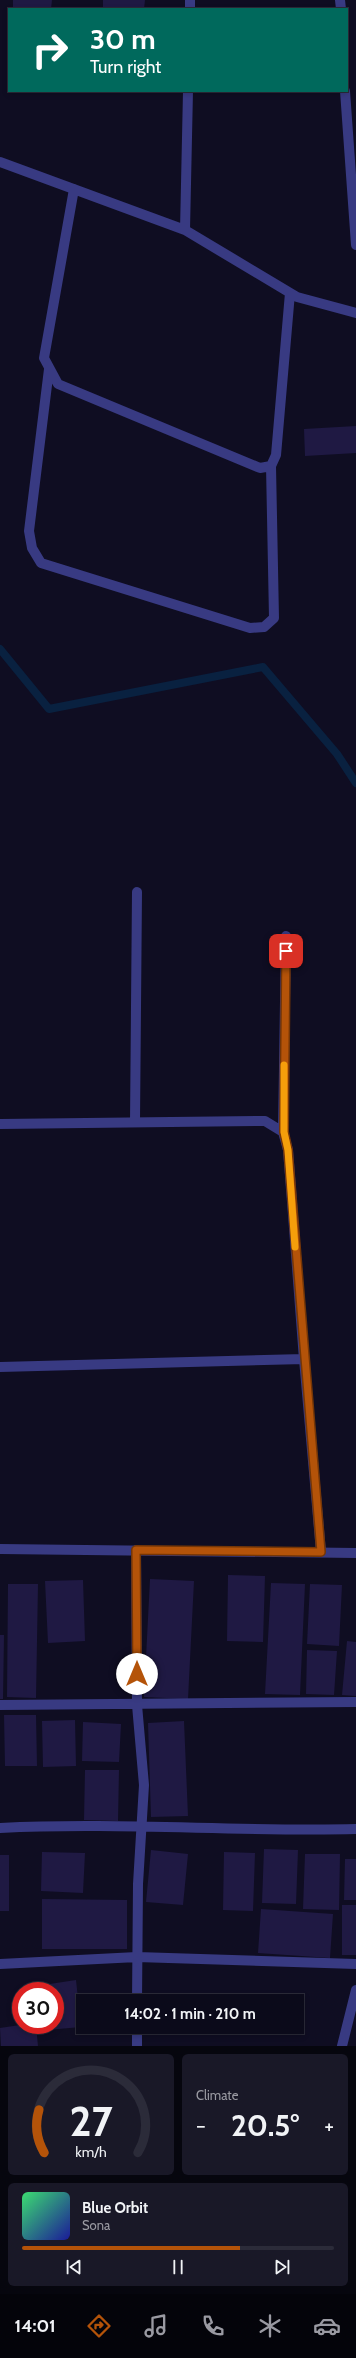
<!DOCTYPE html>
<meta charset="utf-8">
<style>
body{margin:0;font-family:Cabin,sans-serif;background:#191827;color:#f1f3f6;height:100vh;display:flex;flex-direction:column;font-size:15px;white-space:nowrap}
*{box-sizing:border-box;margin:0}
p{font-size:13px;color:#9a9aa2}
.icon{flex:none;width:22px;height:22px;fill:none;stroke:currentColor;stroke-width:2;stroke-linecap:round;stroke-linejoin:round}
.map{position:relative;height:2046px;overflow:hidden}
.drawer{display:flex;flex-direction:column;gap:8px;padding:8px;background:#06060e;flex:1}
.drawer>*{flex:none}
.guide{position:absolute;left:8px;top:8px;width:340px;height:84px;border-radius:0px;box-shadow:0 2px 6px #0003,0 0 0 1px #2b2b39;background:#00695c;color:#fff;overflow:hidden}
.speed{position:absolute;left:12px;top:1982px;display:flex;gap:8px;font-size:20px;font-weight:700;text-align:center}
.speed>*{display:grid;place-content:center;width:52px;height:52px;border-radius:50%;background:#0b0a1a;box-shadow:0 2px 6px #0003,0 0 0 1px #2b2b39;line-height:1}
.speed .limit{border:6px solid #d22;background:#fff;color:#111}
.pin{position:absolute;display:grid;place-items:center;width:34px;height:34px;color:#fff;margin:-17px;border-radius:8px;box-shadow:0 2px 6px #0006}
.me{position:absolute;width:44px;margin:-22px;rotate:0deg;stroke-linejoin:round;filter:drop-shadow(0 0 3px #0008)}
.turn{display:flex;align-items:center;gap:14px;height:84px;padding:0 16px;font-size:18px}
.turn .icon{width:52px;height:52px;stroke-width:2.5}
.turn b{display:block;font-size:28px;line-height:34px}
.big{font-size:30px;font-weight:800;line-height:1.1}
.drawer .card{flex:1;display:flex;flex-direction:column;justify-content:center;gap:6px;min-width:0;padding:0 14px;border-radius:6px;background:#191827}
.drawer .dial{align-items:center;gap:0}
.dial svg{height:104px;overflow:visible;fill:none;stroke:#2b2b39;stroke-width:7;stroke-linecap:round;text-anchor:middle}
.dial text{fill:#f1f3f6;stroke:none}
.song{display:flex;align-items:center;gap:12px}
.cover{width:48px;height:48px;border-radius:6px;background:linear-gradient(135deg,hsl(140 70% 55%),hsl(240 70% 35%))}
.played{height:4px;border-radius:2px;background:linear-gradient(90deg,#b45309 70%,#2b2b39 70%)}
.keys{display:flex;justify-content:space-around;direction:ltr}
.heat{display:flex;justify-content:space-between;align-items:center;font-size:22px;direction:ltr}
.drawer .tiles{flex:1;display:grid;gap:8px;grid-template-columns:1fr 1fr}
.card:last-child{grid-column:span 2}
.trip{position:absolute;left:76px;top:1994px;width:228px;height:40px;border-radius:0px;background:#0b0a1a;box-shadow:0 2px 6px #0003,0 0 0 1px #2b2b39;font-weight:800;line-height:40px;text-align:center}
.menu{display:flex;height:64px;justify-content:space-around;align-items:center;background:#04040a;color:#9a9aa2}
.menu .icon{width:28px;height:28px}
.menu .current{color:#b45309}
.menu b{font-size:18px;color:#f1f3f6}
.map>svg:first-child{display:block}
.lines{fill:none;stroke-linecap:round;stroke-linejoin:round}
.stream{stroke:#092140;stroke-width:8}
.building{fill:#1f1943}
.minor{stroke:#383a82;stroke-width:10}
.route-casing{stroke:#753606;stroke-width:10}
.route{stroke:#b45309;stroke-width:7}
.slow{stroke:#f59e0b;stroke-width:7}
</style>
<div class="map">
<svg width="356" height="2046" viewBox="0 0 356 2046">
<rect width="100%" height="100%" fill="#0f0d22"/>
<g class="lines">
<path class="stream" d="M0,649L49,709L263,667L337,754L356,783"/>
</g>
<path class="building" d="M13,0H52L51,9H13Z
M103,0H145L144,9H103Z
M356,426V453L305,456L304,429Z
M228,1575L265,1576L263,1642L227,1641Z
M150,1579L194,1581L188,1699L144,1697Z
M83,1580L85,1641L48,1643L45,1581Z
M271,1583L305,1584L300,1695L265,1694Z
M8,1584H38L36,1698L7,1697Z
M310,1584L342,1585L339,1646L307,1644Z
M0,1635H4L3,1699H0Z
M347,1641L356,1642V1696L342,1695Z
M307,1650L337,1651L334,1695L306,1694Z
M4,1715H36L37,1766H5Z
M75,1720L76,1766L43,1767L42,1721Z
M184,1721L188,1816L151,1817L148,1723Z
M83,1722L121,1724L119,1762L82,1761Z
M85,1770H119L118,1821L84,1820Z
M264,1849L298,1850L296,1904L262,1903Z
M151,1850L188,1854L183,1905L146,1902Z
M42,1852L85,1853L83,1893L41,1891Z
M224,1852L255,1853L253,1911L223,1910Z
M305,1854H340L339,1910L303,1909Z
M0,1855H9V1911H0Z
M345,1859H356V1900H344Z
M42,1899L127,1900V1949H42Z
M342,1905H356V1955H342Z
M261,1909L333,1914L330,1958L258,1953Z
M76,1980L81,2027L47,2030L46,2025H55V1991H44L43,1985Z
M20,2025H36L38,2046H1L0,2028Z"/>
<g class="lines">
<path class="minor" d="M340,0L341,9
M190,9V0
M345,91L356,245
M0,162L185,230L188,91
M74,189L44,358L58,384L260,468L271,466L276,455L290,293
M185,230L297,297L356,313
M49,369L29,531L32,548L41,563L250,628L264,627L274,618L271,466
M135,1122L137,892
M0,1124L265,1121L283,1132L288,1150L304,1359
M283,1132L286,936
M0,1367L304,1359L321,1552
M0,1549L356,1553
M136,1550L137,1705L144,1785L138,1884L137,2001
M0,1705L356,1702
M0,1828C119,1822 237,1832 356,1829
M0,1964L137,1957L356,1964
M137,2027V2046
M342,2046L356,1990"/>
</g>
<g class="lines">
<defs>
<path id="route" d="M137,1674L136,1550L321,1552L288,1150L284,1132L286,951"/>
</defs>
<use href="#route" class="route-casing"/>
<use href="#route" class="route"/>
<path class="slow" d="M284,1065V1132L288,1150L295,1247"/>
</g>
</svg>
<div class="speed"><div class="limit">30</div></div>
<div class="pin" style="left:286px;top:951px;background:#d93025"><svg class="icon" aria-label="arrive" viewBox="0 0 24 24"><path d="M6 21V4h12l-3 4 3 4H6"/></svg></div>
<svg class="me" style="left:137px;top:1674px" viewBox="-20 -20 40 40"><circle r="19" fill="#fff"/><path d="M0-13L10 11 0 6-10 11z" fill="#b45309"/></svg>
<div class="trip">14:02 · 1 min · 210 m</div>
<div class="guide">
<div class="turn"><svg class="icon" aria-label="right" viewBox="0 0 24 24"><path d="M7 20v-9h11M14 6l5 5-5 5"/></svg><div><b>30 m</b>Turn right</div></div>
</div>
</div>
<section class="drawer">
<div class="tiles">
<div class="card dial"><svg viewBox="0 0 100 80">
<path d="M14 69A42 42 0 1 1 86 69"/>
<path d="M14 69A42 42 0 0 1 10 36" stroke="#b45309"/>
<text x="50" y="56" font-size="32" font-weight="700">27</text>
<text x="50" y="72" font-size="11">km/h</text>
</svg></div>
<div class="card"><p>Climate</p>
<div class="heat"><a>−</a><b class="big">20.5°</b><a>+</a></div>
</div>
<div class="card">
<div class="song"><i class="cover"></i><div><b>Blue Orbit</b><p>Sona</p></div></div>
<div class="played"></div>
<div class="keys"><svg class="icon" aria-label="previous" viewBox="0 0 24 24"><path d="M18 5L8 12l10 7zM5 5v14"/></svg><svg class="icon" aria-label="pause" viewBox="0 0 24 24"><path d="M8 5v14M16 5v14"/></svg><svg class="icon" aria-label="next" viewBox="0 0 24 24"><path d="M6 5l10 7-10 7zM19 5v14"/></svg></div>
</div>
</div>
</section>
<nav class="menu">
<b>14:01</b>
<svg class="icon current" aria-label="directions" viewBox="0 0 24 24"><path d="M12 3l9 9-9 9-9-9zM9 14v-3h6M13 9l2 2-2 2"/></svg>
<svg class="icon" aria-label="music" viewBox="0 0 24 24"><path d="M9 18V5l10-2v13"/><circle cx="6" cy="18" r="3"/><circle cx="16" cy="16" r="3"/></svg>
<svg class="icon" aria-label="phone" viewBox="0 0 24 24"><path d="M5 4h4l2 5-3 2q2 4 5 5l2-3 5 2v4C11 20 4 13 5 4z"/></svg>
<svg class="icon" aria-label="climate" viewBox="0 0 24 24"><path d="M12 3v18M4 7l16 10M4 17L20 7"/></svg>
<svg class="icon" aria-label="car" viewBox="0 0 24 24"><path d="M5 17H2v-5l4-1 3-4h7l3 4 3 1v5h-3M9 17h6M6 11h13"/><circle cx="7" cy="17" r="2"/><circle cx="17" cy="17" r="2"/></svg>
</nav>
